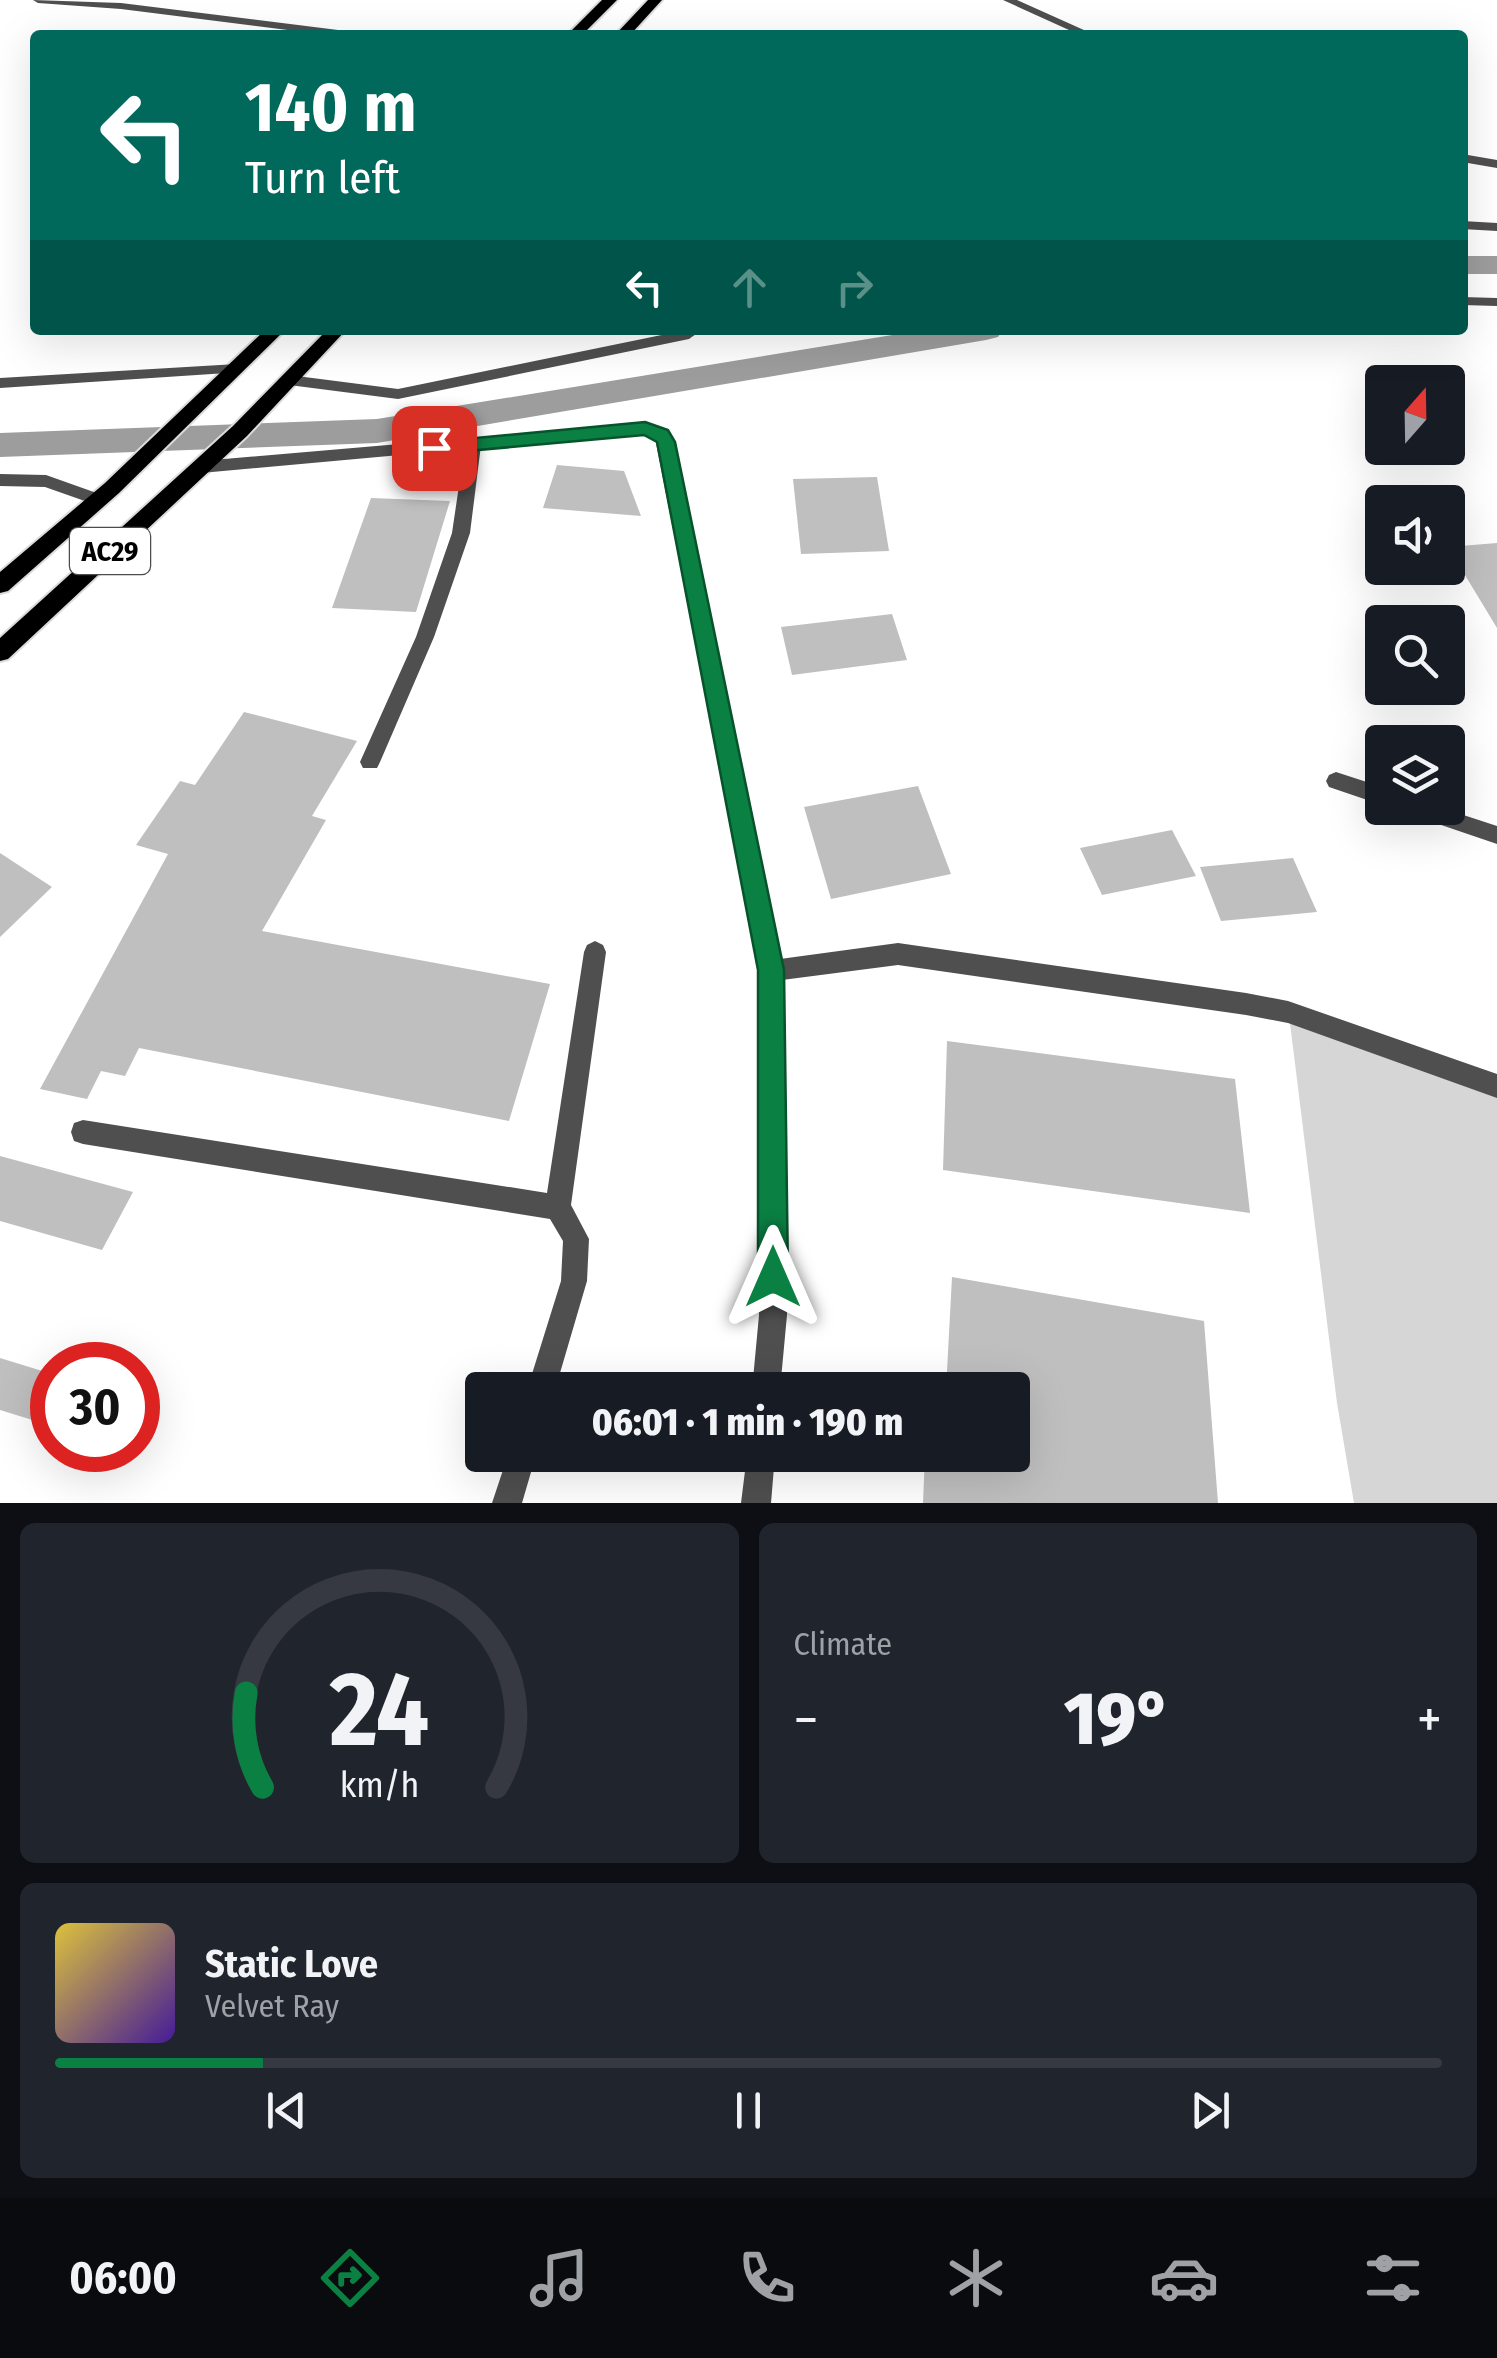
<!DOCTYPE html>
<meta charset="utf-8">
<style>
body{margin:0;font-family:"Fira Sans Condensed",sans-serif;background:#20242c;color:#f1f3f6;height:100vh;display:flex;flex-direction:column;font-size:38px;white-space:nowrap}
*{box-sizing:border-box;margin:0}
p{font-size:32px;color:#9ea1a6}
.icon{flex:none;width:55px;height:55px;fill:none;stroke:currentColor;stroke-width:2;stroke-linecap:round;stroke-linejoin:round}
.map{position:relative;height:1503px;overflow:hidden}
.panel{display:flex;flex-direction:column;gap:20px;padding:20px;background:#0d0f14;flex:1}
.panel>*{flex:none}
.banner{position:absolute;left:30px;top:30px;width:1438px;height:305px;border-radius:10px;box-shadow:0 10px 40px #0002;background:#00695c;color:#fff;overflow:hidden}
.needle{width:65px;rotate:20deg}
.controls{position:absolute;left:1365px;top:365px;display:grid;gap:20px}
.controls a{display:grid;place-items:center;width:100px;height:100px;border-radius:10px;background:#171b24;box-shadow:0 10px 40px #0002;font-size:50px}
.speed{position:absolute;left:30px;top:1342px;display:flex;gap:20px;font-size:50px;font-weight:700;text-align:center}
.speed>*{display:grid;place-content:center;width:130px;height:130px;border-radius:50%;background:#171b24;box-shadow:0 10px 40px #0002;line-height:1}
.speed .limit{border:15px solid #d22;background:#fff;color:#111}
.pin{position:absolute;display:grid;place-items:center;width:85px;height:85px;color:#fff;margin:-42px;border-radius:20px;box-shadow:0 5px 15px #0006}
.me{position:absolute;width:110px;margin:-55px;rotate:0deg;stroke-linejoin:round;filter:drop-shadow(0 0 8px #0008)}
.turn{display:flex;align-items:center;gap:35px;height:210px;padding:0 50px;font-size:45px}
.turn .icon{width:130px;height:130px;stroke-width:2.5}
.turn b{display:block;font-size:70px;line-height:85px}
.lanes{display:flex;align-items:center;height:95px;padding:0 50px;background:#0003;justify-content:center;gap:50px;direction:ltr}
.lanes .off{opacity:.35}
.big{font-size:75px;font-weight:800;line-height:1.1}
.panel .card{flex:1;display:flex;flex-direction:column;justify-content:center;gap:15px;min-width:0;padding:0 35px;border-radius:15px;background:#20242c}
.panel .dial{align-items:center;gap:0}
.dial svg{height:260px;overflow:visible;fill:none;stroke:#363941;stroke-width:7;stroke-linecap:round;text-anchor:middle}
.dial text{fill:#f1f3f6;stroke:none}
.song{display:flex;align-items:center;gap:30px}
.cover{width:120px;height:120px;border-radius:15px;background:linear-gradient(135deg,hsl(50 70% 55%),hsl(260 70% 35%))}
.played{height:10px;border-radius:5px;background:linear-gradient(90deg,#0b8043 15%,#363941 15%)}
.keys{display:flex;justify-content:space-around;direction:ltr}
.heat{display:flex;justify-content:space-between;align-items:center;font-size:55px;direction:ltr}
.panel .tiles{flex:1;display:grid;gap:20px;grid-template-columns:1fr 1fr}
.card:last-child{grid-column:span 2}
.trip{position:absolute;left:465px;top:1372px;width:565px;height:100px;border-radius:10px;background:#171b24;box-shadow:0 10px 40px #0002;font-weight:800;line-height:100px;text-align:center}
.tab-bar{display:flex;height:160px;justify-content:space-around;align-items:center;background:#090b0e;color:#9ea1a6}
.tab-bar .icon{width:70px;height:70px}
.tab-bar .selected{color:#0b8043}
.tab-bar b{font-size:45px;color:#f1f3f6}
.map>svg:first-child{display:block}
.green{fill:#d6d6d6}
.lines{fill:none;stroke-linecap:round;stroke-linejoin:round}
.canal{fill:#9d9d9d;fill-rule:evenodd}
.building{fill:#bfbfbf}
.primary-casing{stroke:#dbdbdb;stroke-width:4}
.service{fill:#4f4f4f;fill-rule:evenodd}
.minor{fill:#4f4f4f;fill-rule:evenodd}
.tertiary{fill:#4f4f4f;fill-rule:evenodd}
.primary{fill:#000;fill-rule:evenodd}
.route{fill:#0b8043;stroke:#07532c;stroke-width:2.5}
.labels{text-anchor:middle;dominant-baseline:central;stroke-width:8;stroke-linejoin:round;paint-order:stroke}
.shield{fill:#fff;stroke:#4c4c4c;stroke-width:2.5}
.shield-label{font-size:28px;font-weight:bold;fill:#000}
</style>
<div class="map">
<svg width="1497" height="1503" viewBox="0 0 1497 1503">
<rect width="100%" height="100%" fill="#fff"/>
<path class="green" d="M1289,1015L1370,1052L1497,1090V1503H1354L1337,1403Z"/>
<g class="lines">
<path class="canal" d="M1462,256H1497V274H1462Z
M923,330H1003L998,337L986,340L377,443L0,457V433L377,419Z"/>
</g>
<path class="building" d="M557,465L624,471L641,516L543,508Z
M877,477L889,551L801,554L793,479Z
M371,498L450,501L416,612L332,608Z
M1497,543V628L1448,547Z
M892,614L907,660L792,675L781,627Z
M244,712L357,741L312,816L326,820L262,931L550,984L509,1121L139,1048L125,1076L101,1071L87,1099L40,1089L168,854L136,845L180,781L195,785Z
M918,786L951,874L831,899L804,807Z
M1172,830L1196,876L1102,895L1080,848Z
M0,853L52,887L0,937Z
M1293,858L1317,912L1221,921L1200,867Z
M947,1041L1235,1079L1250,1213L943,1170Z
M0,1156L133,1192L102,1250L0,1221Z
M952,1277L1204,1321L1218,1503H923L925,1455H1012V1390H946Z
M0,1358L52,1374V1426L0,1410Z"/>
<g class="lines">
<defs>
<path id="primary" d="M602,0H617L582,35H567Z
M648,0H662L630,35H615Z
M265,330H285L119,493L8,591L0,593V572L105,483Z
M327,330H346L247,436L8,659L0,661V638L233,426Z"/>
</defs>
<use href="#primary" class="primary-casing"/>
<path class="service" d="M686,330L696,334L689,339L398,399L289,385L281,380L289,375L398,389Z
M473,440L481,445L470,533L434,637L380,762L377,768H363L360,762L416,637L452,533L465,445Z
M595,941L603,945L606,952L571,1205L589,1239L587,1281L555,1390H527L561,1281L563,1241L550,1219L83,1144L74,1141L71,1132L74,1123L83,1120L547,1193L584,952L587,945Z
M508,1455H536L522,1503H492Z"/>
<path class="minor" d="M33,0L121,3L354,32L360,35H327L121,9L38,3Z
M1003,0H1017L1095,35H1080Z
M1462,154L1497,160V168L1462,162Z
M1462,221L1497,223V231L1462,229Z
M1462,297L1497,298V306L1462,305Z
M645,423L670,435L780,959L898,943L1246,993L1288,1001L1497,1074V1098L1288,1023L1246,1015L898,965L782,980L787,1315L780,1390H752L759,1315L760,971L655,438L643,433L201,473L193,467L201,461Z
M0,474L46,475L105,496L107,500L99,506L45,487L0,486Z
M1336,772L1382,787V805L1329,787L1326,781L1329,775Z
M1406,808H1442L1497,826V844L1409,814Z
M747,1455H775L771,1503H741Z"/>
<path class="tertiary" d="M237,364L242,366V372L0,388V378Z"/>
<use href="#primary" class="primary"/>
</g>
<path class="route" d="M645,422L668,430L675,442L784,970L788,1277L784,1288L773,1292L762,1288L758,1277V970L657,442L644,435L434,454L425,448L434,442Z"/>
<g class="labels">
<rect class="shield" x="70" y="528" width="80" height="46" rx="8"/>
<g class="shield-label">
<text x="110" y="551">AC29</text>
</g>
</g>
</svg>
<div class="controls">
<a><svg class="needle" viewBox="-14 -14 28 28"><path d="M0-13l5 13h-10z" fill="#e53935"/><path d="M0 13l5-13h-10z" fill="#9ea1a6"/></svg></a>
<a><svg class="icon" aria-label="sound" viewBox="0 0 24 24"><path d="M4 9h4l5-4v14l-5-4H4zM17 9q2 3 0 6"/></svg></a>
<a><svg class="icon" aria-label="search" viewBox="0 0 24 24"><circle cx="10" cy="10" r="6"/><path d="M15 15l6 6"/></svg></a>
<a><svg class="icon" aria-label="layers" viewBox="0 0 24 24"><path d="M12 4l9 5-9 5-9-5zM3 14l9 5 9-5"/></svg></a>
</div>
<div class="speed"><div class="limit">30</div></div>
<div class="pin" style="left:434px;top:448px;background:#d93025"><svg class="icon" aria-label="arrive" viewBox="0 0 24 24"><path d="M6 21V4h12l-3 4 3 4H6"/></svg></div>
<svg class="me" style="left:773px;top:1277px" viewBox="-20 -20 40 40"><path d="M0-17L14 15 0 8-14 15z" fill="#0b8043" stroke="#fff" stroke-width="4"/></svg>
<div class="trip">06:01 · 1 min · 190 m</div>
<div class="banner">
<div class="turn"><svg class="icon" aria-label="left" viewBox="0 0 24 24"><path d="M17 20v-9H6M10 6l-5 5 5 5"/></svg><div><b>140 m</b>Turn left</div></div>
<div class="lanes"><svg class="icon" aria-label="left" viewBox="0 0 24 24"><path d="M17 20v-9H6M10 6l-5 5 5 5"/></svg><svg class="icon off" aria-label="ahead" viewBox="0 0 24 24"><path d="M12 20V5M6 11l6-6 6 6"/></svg><svg class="icon off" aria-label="right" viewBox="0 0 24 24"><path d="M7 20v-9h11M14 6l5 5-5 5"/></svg></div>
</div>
</div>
<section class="panel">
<div class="tiles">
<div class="card dial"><svg viewBox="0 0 100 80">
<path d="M14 69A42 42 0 1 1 86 69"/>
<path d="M14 69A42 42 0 0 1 9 40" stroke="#0b8043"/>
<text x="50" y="56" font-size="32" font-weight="700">24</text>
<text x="50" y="72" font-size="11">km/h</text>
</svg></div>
<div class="card"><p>Climate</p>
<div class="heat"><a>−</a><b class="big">19°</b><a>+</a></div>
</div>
<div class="card">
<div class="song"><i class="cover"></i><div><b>Static Love</b><p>Velvet Ray</p></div></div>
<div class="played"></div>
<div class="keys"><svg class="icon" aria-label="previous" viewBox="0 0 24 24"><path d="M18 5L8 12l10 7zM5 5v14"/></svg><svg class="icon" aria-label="pause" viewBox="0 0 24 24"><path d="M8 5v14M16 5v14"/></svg><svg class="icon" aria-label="next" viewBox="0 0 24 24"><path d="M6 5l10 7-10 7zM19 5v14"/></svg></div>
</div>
</div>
</section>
<nav class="tab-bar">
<b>06:00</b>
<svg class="icon selected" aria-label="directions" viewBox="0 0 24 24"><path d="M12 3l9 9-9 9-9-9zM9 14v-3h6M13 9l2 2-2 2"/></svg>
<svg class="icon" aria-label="music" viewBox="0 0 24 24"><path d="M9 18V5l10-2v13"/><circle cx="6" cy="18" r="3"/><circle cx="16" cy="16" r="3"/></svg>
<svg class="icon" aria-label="phone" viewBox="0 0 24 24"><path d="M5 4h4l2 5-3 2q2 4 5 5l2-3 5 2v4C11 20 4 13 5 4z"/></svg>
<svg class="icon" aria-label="climate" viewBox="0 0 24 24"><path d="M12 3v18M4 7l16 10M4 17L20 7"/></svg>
<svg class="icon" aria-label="car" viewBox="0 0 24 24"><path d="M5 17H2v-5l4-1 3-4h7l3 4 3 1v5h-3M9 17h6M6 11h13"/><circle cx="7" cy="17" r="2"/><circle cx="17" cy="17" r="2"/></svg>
<svg class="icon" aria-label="filters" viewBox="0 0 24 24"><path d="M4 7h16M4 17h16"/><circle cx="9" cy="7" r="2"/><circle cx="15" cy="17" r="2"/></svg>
</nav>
